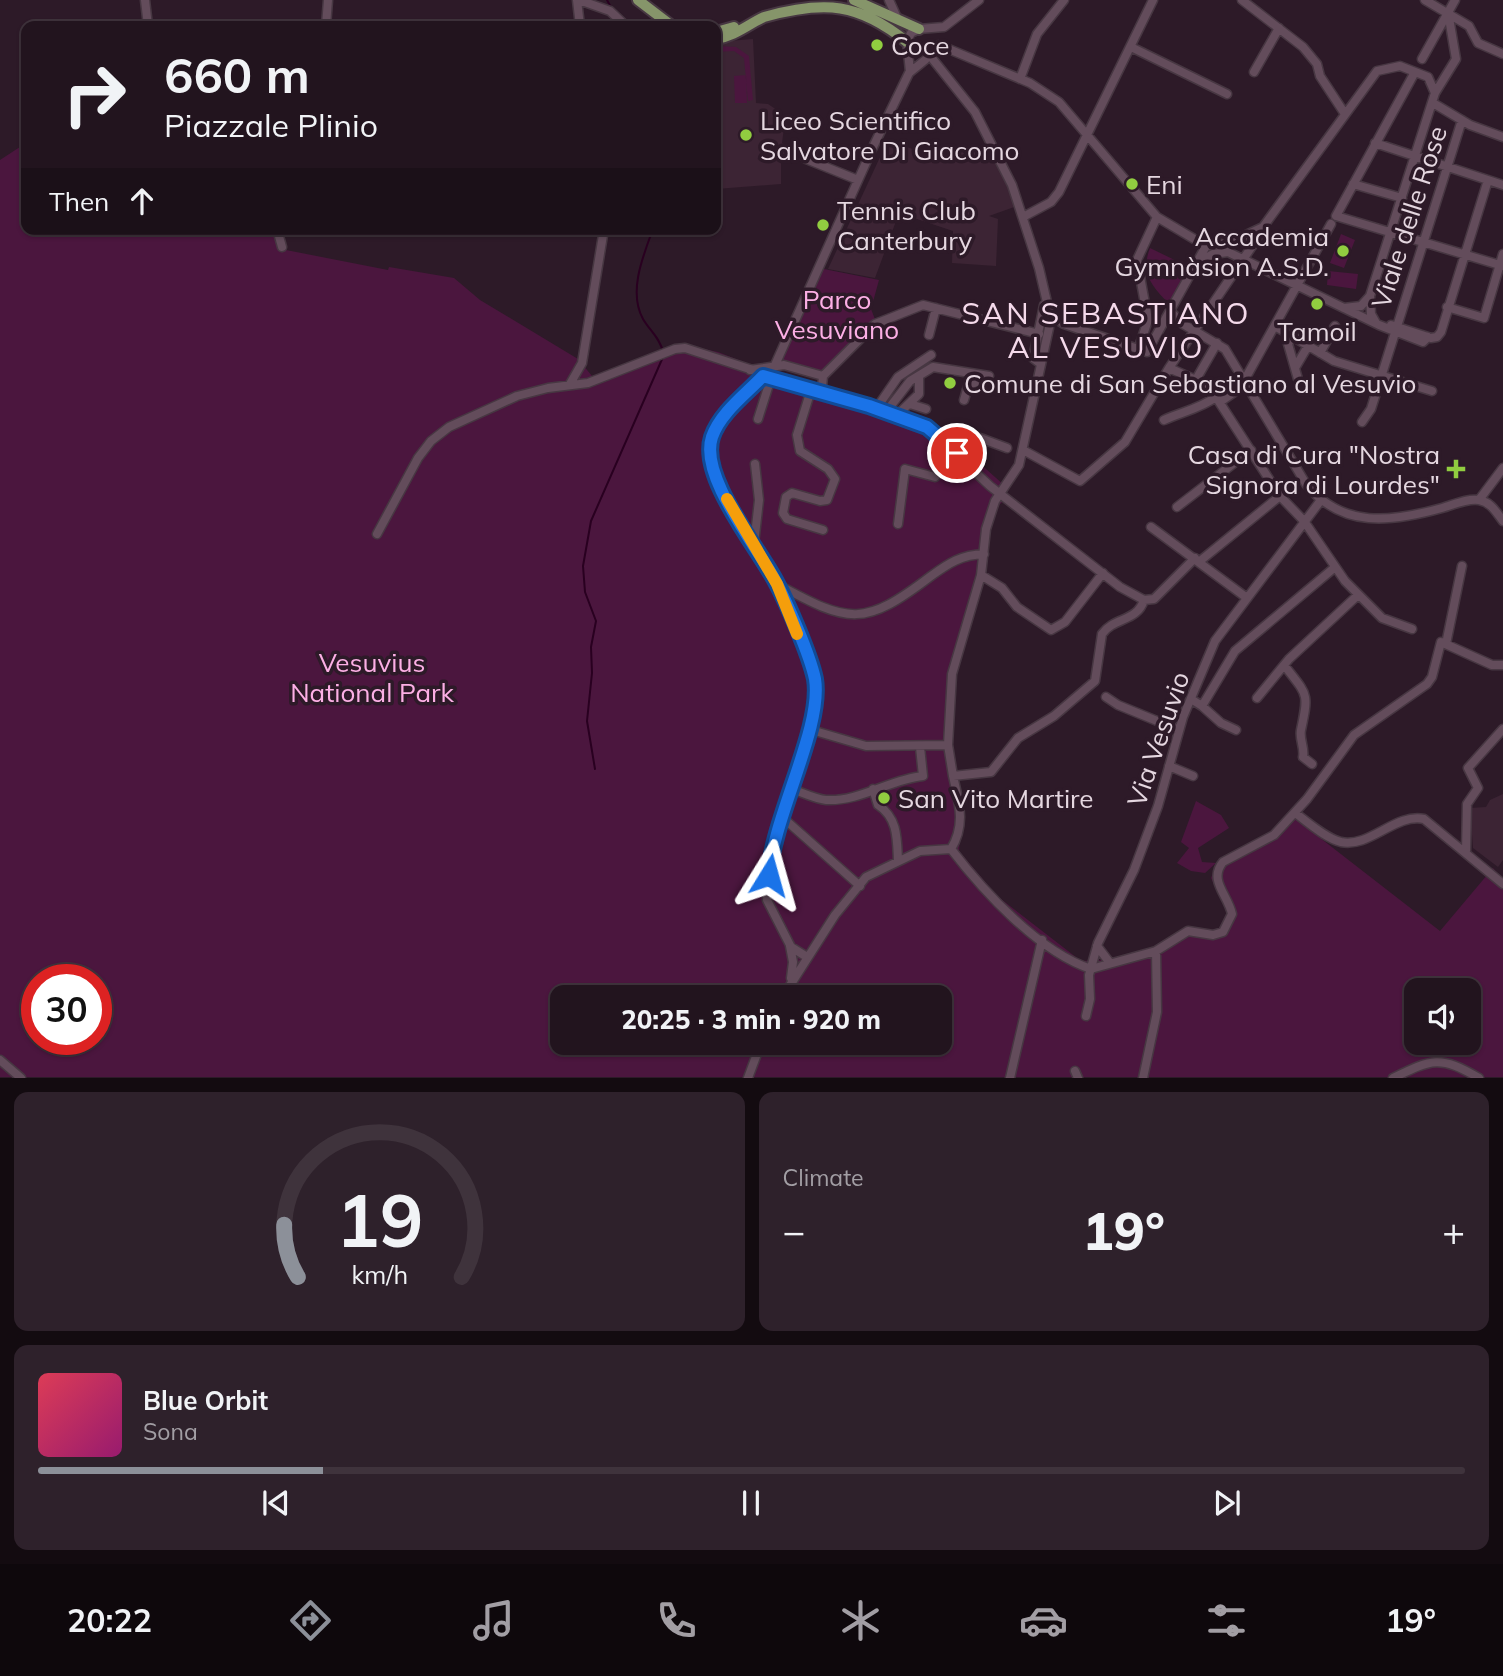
<!DOCTYPE html>
<meta charset="utf-8">
<style>
body{margin:0;font-family:Mulish,sans-serif;background:#2e212b;color:#f1f3f6;height:100vh;display:flex;flex-direction:column;font-size:26px;white-space:nowrap}
*{box-sizing:border-box;margin:0}
p{font-size:23px;color:#a29ea4}
.icon{flex:none;width:38px;height:38px;fill:none;stroke:currentColor;stroke-width:2;stroke-linecap:round;stroke-linejoin:round}
.map{position:relative;height:1078px;overflow:hidden}
.details{display:flex;flex-direction:column;gap:14px;padding:14px;background:#130b10;flex:1}
.details>*{flex:none}
.top-card{position:absolute;left:21px;top:21px;width:700px;height:214px;border-radius:14px;box-shadow:0 2px 5px #0004,0 0 0 2px #3f333c;background:#22141e;color:#f1f3f6;overflow:hidden}
.buttons{position:absolute;left:1404px;top:978px;display:grid;gap:14px}
.buttons a{display:grid;place-items:center;width:77px;height:77px;border-radius:14px;background:#22141e;box-shadow:0 2px 5px #0004,0 0 0 2px #3f333c;font-size:35px}
.speed{position:absolute;left:21px;top:964px;display:flex;gap:14px;font-size:35px;font-weight:700;text-align:center}
.speed>*{display:grid;place-content:center;width:91px;height:91px;border-radius:50%;background:#22141e;box-shadow:0 2px 5px #0004,0 0 0 2px #3f333c;line-height:1}
.speed .limit{border:10px solid #d22;background:#fff;color:#111}
.pin{position:absolute;display:grid;place-items:center;width:60px;height:60px;color:#fff;margin:-30px;border:4px solid #fff;border-radius:50%;box-shadow:0 2px 7px #0007}
.me{position:absolute;width:77px;margin:-38px;rotate:8deg;stroke-linejoin:round;filter:drop-shadow(0 0 5px #0008)}
.turn{display:flex;align-items:center;gap:24px;height:147px;padding:0 28px;font-size:32px}
.turn .icon{width:91px;height:91px;stroke-width:2.5}
.turn b{display:block;font-size:49px;line-height:60px}
.then{display:flex;align-items:center;height:66px;padding:0 28px;background:#0003;gap:14px;font-size:26px}
.big{font-size:52px;font-weight:800;line-height:1.1}
.details .widget{flex:1;display:flex;flex-direction:column;justify-content:center;gap:10px;min-width:0;padding:0 24px;border-radius:14px;background:#2e212b}
.details .dial{align-items:center;gap:0}
.dial svg{height:182px;overflow:visible;fill:none;stroke:#3f333c;stroke-width:7;stroke-linecap:round;text-anchor:middle}
.dial text{fill:#f1f3f6;stroke:none}
.song{display:flex;align-items:center;gap:21px}
.cover{width:84px;height:84px;border-radius:10px;background:linear-gradient(135deg,hsl(350 70% 55%),hsl(320 70% 35%))}
.played{height:7px;border-radius:4px;background:linear-gradient(90deg,#8c9099 20%,#3f333c 20%)}
.keys{display:flex;justify-content:space-around;direction:ltr}
.heat{display:flex;justify-content:space-between;align-items:center;font-size:38px;direction:ltr}
.details .tiles{flex:1;display:grid;gap:14px;grid-template-columns:1fr 1fr}
.widget:last-child{grid-column:span 2}
.trip{position:absolute;left:550px;top:985px;width:402px;height:70px;border-radius:14px;background:#22141e;box-shadow:0 2px 5px #0004,0 0 0 2px #3f333c;font-weight:800;line-height:70px;text-align:center}
.tab-bar{display:flex;height:112px;justify-content:space-around;align-items:center;background:#0e080c;color:#a29ea4}
.tab-bar .icon{width:49px;height:49px}
.tab-bar .active{color:#8c9099}
.tab-bar b{font-size:32px;color:#f1f3f6}
.map>svg:first-child{display:block}
.built{fill:#3c2434}
.green{fill:#4b163e;fill-rule:evenodd}
.lines{fill:none;stroke-linecap:round;stroke-linejoin:round}
.stream{stroke:#290020;stroke-width:2}
.minor-casing{stroke:#473742;stroke-width:11}
.major-casing{stroke:#473742;stroke-width:14}
.minor{stroke:#634c5b;stroke-width:8}
.major{stroke:#86956a;stroke-width:10}
.route-casing{stroke:#114b97;stroke-width:18}
.route{stroke:#1a73e8;stroke-width:12}
.slow{stroke:#f59e0b;stroke-width:12}
.poi-dot{fill:#91cd40;stroke:#2d1a28;stroke-width:2.5}
.labels{text-anchor:middle;dominant-baseline:central;stroke-width:7;stroke-linejoin:round;paint-order:stroke}
.poi-label{font-size:26px;fill:#e5d7e0;stroke:#2d1a28;text-anchor:start}
.street-label{font-size:26px;fill:#e5d7e0;stroke:#2d1a28}
.park-label{font-size:26px;fill:#fcafe5;stroke:#2d1a28}
.quarter-label{font-size:30px;letter-spacing:2px;fill:#f5daeb;stroke:#2d1a28}
</style>
<div class="map">
<svg width="1503" height="1078" viewBox="0 0 1503 1078">
<rect width="100%" height="100%" fill="#2d1a28"/>
<path class="built" d="M753,39L756,103L768,104L780,112L785,120L782,143L806,155L804,162L781,153V184L716,189V42Z
M888,140L918,151L943,155L945,159L978,145L979,148L988,144L1017,206L989,216L998,219L996,266L952,263L953,231L899,213L875,278L828,269Z
M1503,794V860L1498,867L1473,848L1470,808L1486,807L1490,800Z"/>
<path class="green" d="M716,46L736,47L749,56L753,100L748,101L744,58L734,51L716,52Z
M746,75L747,103H735L734,76Z
M26,143V229H279L286,250L388,270L389,267L454,278L480,300L578,359L592,376H602L680,344L718,352L774,374L915,415L938,426L1005,486L1004,491L1010,495L999,505L989,529L985,573L952,688L950,738L962,810L959,851L997,896L1081,961C1104,960 1134,960 1155,948C1164,942 1172,933 1183,930C1204,923 1215,942 1229,915L1211,878C1221,850 1248,850 1270,834C1277,829 1283,820 1288,813L1440,931L1493,868L1503,879V1077H0V160ZM37,980H96V1040H37ZM1416,990H1468V1043H1416ZM562,998H940V1043H562Z
M1341,234L1355,240L1344,268L1330,263Z
M1150,248L1187,266L1170,305C1152,286 1140,274 1150,248Z
M819,268L879,280L871,309L876,322L823,374L779,362Z
M1328,271L1358,274L1356,289L1327,285Z
M1196,801L1221,815L1229,828L1198,848L1202,862L1216,863L1205,873L1191,871L1177,863L1189,848L1181,842Z"/>
<g class="lines">
<path class="stream" d="M607,0L612,9
M653,229C643,256 628,292 643,319C650,331 660,338 663,352
M595,769L587,721L592,673L591,647L596,621L585,592L583,566L591,521L663,357"/>
<defs>
<path id="minor" d="M145,0L148,26
M577,0L580,26
M579,0L610,11L626,26
M889,0L898,20
M1242,0L1303,47L1317,64L1320,76L1345,114
M1425,0L1469,26L1478,43L1503,54
M326,26L328,0
M939,45L1030,83L1059,102L1157,217L1206,246
M1131,47L1227,94
M931,57L975,112L1012,185L1039,268L1050,315L1064,324L1147,352L1206,246
M1422,59L1455,0
M910,72L907,42L911,33L919,29L944,27L979,0
M1254,72L1279,28
M1415,72L1336,216L1503,266
M1020,79L1037,34L1064,0
M1433,103L1470,125L1503,137
M1375,143L1503,185
M806,159L858,180
M1353,184L1402,198
M1023,217L1051,202L1059,192L1153,0
M277,229L282,247
M1206,246L1229,243L1263,227L1377,71L1400,66L1428,77L1435,93
M1199,262L1213,254L1228,252L1379,325L1423,342L1428,337
M1370,296L1371,314L1376,323
M1447,307L1484,318L1503,254
M1344,308L1361,306L1370,296L1435,93L1456,59L1448,12
M1171,312L1183,324L1225,349L1306,484C1342,529 1392,522 1442,508C1453,505 1467,498 1479,500C1491,502 1496,512 1503,521
M1391,325L1431,338L1437,337L1441,332L1488,180
M1275,326L1334,361L1432,391
M929,335L936,308
M1292,336L1288,344L1298,379
M1217,343L1198,376L1199,382L1216,397L1280,496L1304,521L1345,581L1382,618L1412,629
M1138,350L1148,320L1137,260L1157,217
M1320,353L1335,326
M1041,364L1033,358L1044,305
M1169,368L1198,381
M1295,368L1308,346
M750,370L784,365L823,376
M1244,381L1331,224
M570,384L582,363L604,229
M811,390L797,435L800,451L828,469L835,479L827,500L820,501L792,493L786,497L783,513L787,519L823,530
M817,391L822,387L823,376L875,324L923,305L1039,334
M1220,402L1246,384
M910,404L926,409
M876,409L898,377L931,355
M886,412L910,381L933,367L989,376L968,386L964,400
M896,416L919,394V376
M758,419L771,378
M1164,420C1182,412 1201,408 1216,397
M1362,422L1371,409L1462,120
M1023,450L1080,481L1125,442L1169,368L1257,239L1259,230
M960,456L980,438L1007,448
M1479,500L1503,468
M1177,507L1251,450
M898,524L905,469L935,477L957,453
M1151,527L1247,598
M377,534L418,458L431,441L449,427L517,396L548,388L588,383L675,349L685,348L927,427L990,486L1120,587L1144,600L1154,599L1195,558
M754,544L759,500L755,464
M1200,561L1280,496
M981,575L1002,588L1017,607L1051,630L1065,622L1103,573
M777,584C850,624 864,627 931,576C949,563 961,555 984,554
M1446,644L1462,566
M1284,665C1308,696 1309,692 1301,730C1299,739 1305,748 1303,757L1312,764
M1106,697L1118,705L1179,730
M1257,698L1289,659L1358,595
M1191,699L1202,706L1235,651L1334,568
M1202,706L1221,723L1236,730
M808,729L866,746L948,745L952,674L981,575L986,529L995,501L1019,465L1049,328
M948,745L953,776L991,772L1018,738L1054,716L1095,681L1102,634C1114,617 1137,622 1144,600
M1169,766L1193,776
M789,788C801,792 815,799 826,800C859,802 891,779 923,776L920,747
M873,789L878,805C898,818 897,839 898,861
M1295,813C1308,822 1325,838 1341,842C1370,848 1395,813 1424,819L1503,884
M781,816L860,886
M951,849C966,824 959,803 953,776
M1466,851L1467,804L1478,788L1468,768L1503,729
M790,946L793,962L791,978
M1097,946L1110,963
M807,957L791,947L767,900L771,850L816,705L815,678L777,584L713,472L710,442L721,420L775,365L873,147L909,73L925,60
M1091,969L1156,951L1188,931L1213,935L1223,932L1232,914C1228,895 1208,880 1223,862L1274,835L1307,799L1354,735L1427,684L1432,677L1441,642L1492,665H1503
M782,998L835,915L866,877L920,851L951,849C984,892 1039,952 1091,969
M1086,1016L1090,999L1089,975L1098,943L1134,870L1158,806L1183,717L1215,641L1321,500
M0,1060L21,1078
M1075,1071L1078,1078
M748,1078L761,1043
M1010,1078L1042,940
M1143,1078L1157,1012L1156,951
M1393,1078C1432,1059 1440,1055 1479,1078"/>
<path id="major" d="M638,0L672,26
M854,0L919,29
M716,32L734,27
M716,39C735,36 747,25 764,17C825,0 859,3 907,42"/>
</defs>
<use href="#minor" class="minor-casing"/>
<use href="#major" class="major-casing"/>
<use href="#minor" class="minor"/>
<use href="#major" class="major"/>
</g>
<g class="lines">
<defs>
<path id="route" d="M769,875C773,817 823,727 815,679C810,655 787,602 775,580C756,545 699,476 712,437C720,413 746,394 763,376L869,406L927,427L957,453"/>
</defs>
<use href="#route" class="route-casing"/>
<use href="#route" class="route"/>
<path class="slow" d="M727,499L777,584L797,634"/>
</g>
<g class="poi-dot">
<circle cx="877" cy="45" r="7"/>
<circle cx="746" cy="135" r="7"/>
<circle cx="1132" cy="184" r="7"/>
<circle cx="823" cy="225" r="7"/>
<circle cx="1343" cy="251" r="7"/>
<circle cx="1317" cy="304" r="7"/>
<circle cx="950" cy="383" r="7"/>
<path d="M1452.5 458.5h7v7h7v7h-7v7h-7v-7h-7v-7h7z"/>
<circle cx="884" cy="798" r="7"/>
</g>
<g class="labels">
<g class="poi-label">
<text x="891" y="45">Coce</text>
<text x="760" y="120">Liceo Scientifico<tspan x="760" dy="30">Salvatore Di Giacomo</tspan></text>
<text x="1146" y="184">Eni</text>
<text x="837" y="210">Tennis Club<tspan x="837" dy="30">Canterbury</tspan></text>
<text x="1329" y="236" text-anchor="end">Accademia<tspan x="1329" dy="30">Gymnàsion A.S.D.</tspan></text>
<text x="1317" y="331" text-anchor="middle">Tamoil</text>
<text x="964" y="383">Comune di San Sebastiano al Vesuvio</text>
<text x="1440" y="454" text-anchor="end">Casa di Cura "Nostra<tspan x="1440" dy="30">Signora di Lourdes"</tspan></text>
<text x="898" y="798">San Vito Martire</text>
</g>
<g class="street-label">
<text transform="translate(1409 217) rotate(-72)">Viale delle Rose</text>
<text transform="translate(1158 739) rotate(-71)">Via Vesuvio</text>
</g>
<g class="park-label">
<text x="837" y="299">Parco<tspan x="837" dy="30">Vesuviano</tspan></text>
<text x="372" y="662">Vesuvius<tspan x="372" dy="30">National Park</tspan></text>
</g>
<g class="quarter-label">
<text x="1106" y="313">SAN SEBASTIANO<tspan x="1106" dy="34">AL VESUVIO</tspan></text>
</g>
</g>
</svg>
<div class="buttons">
<a><svg class="icon" aria-label="sound" viewBox="0 0 24 24"><path d="M4 9h4l5-4v14l-5-4H4zM17 9q2 3 0 6"/></svg></a>
</div>
<div class="speed"><div class="limit">30</div></div>
<div class="pin" style="left:957px;top:453px;background:#d93025"><svg class="icon" aria-label="arrive" viewBox="0 0 24 24"><path d="M6 21V4h12l-3 4 3 4H6"/></svg></div>
<svg class="me" style="left:769px;top:875px" viewBox="-20 -20 40 40"><path d="M0-17L14 15 0 8-14 15z" fill="#1a73e8" stroke="#fff" stroke-width="4"/></svg>
<div class="trip">20:25 · 3 min · 920 m</div>
<div class="top-card">
<div class="turn"><svg class="icon" aria-label="right" viewBox="0 0 24 24"><path d="M7 20v-9h11M14 6l5 5-5 5"/></svg><div><b>660 m</b>Piazzale Plinio</div></div>
<div class="then">Then<svg class="icon" aria-label="ahead" viewBox="0 0 24 24"><path d="M12 20V5M6 11l6-6 6 6"/></svg></div>
</div>
</div>
<section class="details">
<div class="tiles">
<div class="widget dial"><svg viewBox="0 0 100 80">
<path d="M14 69A42 42 0 1 1 86 69"/>
<path d="M14 69A42 42 0 0 1 8 46" stroke="#8c9099"/>
<text x="50" y="56" font-size="32" font-weight="700">19</text>
<text x="50" y="72" font-size="11">km/h</text>
</svg></div>
<div class="widget"><p>Climate</p>
<div class="heat"><a>−</a><b class="big">19°</b><a>+</a></div>
</div>
<div class="widget">
<div class="song"><i class="cover"></i><div><b>Blue Orbit</b><p>Sona</p></div></div>
<div class="played"></div>
<div class="keys"><svg class="icon" aria-label="previous" viewBox="0 0 24 24"><path d="M18 5L8 12l10 7zM5 5v14"/></svg><svg class="icon" aria-label="pause" viewBox="0 0 24 24"><path d="M8 5v14M16 5v14"/></svg><svg class="icon" aria-label="next" viewBox="0 0 24 24"><path d="M6 5l10 7-10 7zM19 5v14"/></svg></div>
</div>
</div>
</section>
<nav class="tab-bar">
<b>20:22</b>
<svg class="icon active" aria-label="directions" viewBox="0 0 24 24"><path d="M12 3l9 9-9 9-9-9zM9 14v-3h6M13 9l2 2-2 2"/></svg>
<svg class="icon" aria-label="music" viewBox="0 0 24 24"><path d="M9 18V5l10-2v13"/><circle cx="6" cy="18" r="3"/><circle cx="16" cy="16" r="3"/></svg>
<svg class="icon" aria-label="phone" viewBox="0 0 24 24"><path d="M5 4h4l2 5-3 2q2 4 5 5l2-3 5 2v4C11 20 4 13 5 4z"/></svg>
<svg class="icon" aria-label="climate" viewBox="0 0 24 24"><path d="M12 3v18M4 7l16 10M4 17L20 7"/></svg>
<svg class="icon" aria-label="car" viewBox="0 0 24 24"><path d="M5 17H2v-5l4-1 3-4h7l3 4 3 1v5h-3M9 17h6M6 11h13"/><circle cx="7" cy="17" r="2"/><circle cx="17" cy="17" r="2"/></svg>
<svg class="icon" aria-label="filters" viewBox="0 0 24 24"><path d="M4 7h16M4 17h16"/><circle cx="9" cy="7" r="2"/><circle cx="15" cy="17" r="2"/></svg>
<b>19°</b>
</nav>
